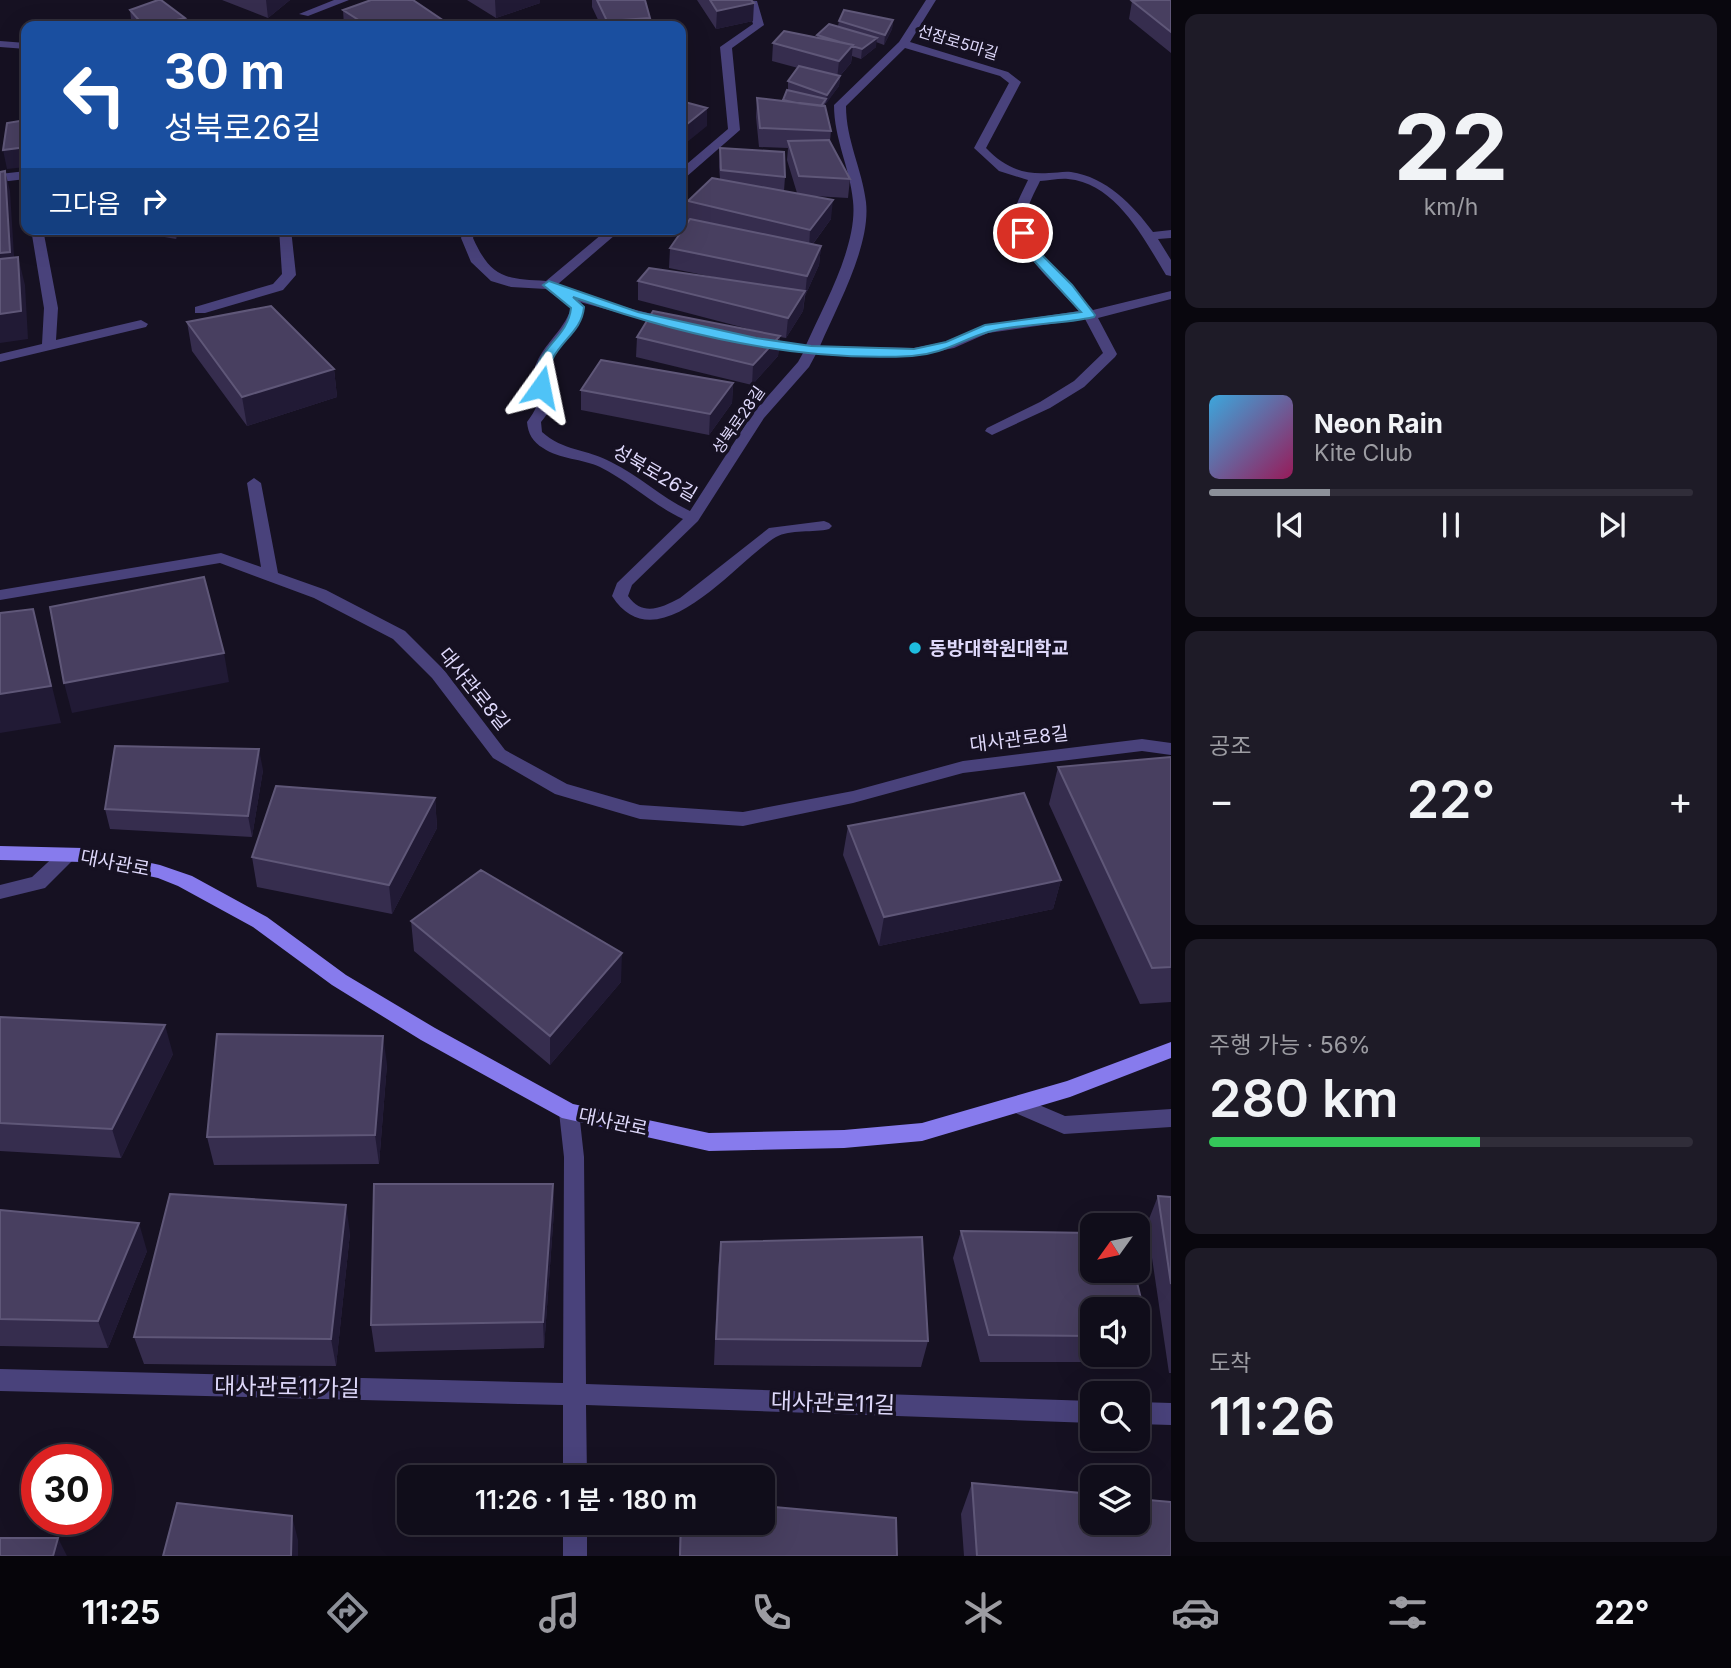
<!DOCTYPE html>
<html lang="ko">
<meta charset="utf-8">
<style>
body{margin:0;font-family:Inter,"Noto Sans KR",sans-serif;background:#1e1b27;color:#f1f3f6;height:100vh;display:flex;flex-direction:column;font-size:26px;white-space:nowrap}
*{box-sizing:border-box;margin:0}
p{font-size:23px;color:#9c9ca2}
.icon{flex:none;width:38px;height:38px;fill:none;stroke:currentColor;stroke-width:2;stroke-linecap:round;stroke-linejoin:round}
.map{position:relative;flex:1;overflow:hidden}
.panel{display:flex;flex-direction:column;gap:14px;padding:14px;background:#09070e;width:560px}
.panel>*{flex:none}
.top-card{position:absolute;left:21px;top:21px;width:665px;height:214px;border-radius:14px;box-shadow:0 7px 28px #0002,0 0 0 2px #302d39;background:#1a4fa0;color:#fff;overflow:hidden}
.needle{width:46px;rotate:237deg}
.controls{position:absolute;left:1080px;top:1213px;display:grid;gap:14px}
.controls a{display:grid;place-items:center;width:70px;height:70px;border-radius:14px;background:#100d1a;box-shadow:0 7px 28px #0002,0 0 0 2px #302d39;font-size:35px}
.speed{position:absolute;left:21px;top:1444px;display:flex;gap:14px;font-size:35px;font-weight:700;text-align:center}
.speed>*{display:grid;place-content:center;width:91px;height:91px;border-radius:50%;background:#100d1a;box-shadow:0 7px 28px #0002,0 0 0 2px #302d39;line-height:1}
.speed .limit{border:10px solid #d22;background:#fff;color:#111}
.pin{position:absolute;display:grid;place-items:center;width:60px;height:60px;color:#fff;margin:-30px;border:4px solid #fff;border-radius:50%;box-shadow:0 2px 7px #0007}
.me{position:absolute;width:77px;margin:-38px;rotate:12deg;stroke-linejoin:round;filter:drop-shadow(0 0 5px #0008)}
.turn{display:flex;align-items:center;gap:24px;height:147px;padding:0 28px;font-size:32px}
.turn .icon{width:91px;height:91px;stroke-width:2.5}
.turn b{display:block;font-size:49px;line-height:60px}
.then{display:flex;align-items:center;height:66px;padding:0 28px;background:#0003;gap:14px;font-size:26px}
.big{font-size:52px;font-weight:600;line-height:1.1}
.panel .widget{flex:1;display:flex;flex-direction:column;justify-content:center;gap:10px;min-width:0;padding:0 24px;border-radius:14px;background:#1e1b27}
.panel .dial{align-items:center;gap:0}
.dial b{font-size:91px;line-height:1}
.song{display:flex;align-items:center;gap:21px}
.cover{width:84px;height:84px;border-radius:10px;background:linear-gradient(135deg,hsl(200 70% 55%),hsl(330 70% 35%))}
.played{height:7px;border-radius:4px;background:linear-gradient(90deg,#8c9099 25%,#302d39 25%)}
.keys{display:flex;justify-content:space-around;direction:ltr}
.heat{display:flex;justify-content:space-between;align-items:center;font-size:38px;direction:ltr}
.charge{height:10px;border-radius:5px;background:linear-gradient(90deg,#34c759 56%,#302d39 0)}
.trip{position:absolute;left:397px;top:1465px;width:378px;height:70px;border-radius:14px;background:#100d1a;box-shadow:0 7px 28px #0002,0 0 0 2px #302d39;font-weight:600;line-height:70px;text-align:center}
.dock{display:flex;height:112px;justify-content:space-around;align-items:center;background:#06050a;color:#9c9ca2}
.dock .icon{width:49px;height:49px}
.dock .selected{color:#8c9099}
.dock b{font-size:32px;color:#f1f3f6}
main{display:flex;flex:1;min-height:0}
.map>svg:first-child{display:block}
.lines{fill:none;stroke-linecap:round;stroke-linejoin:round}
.street{fill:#49427b;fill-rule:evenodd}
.secondary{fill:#877bed;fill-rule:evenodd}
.wall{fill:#362d4e;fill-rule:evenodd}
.shaded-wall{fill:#211a35}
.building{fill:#483f60;stroke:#5f5778;stroke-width:2}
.route{fill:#4fc3f7;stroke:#337fa1;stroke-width:2}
.poi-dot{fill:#1ebddf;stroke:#161122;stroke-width:2.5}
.labels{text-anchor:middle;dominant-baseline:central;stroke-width:7;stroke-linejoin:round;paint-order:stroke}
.far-street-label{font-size:16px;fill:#ded8fa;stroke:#161122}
.street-label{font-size:19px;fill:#ded8fa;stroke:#161122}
.poi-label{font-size:19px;font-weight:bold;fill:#ded8fa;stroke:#161122;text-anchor:start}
.near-street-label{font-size:23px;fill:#ded8fa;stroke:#161122}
</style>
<main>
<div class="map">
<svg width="1171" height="1556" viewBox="0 0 1171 1556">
<rect width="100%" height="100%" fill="#161122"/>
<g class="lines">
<path class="street" d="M334,0H349L308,16L299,14Z
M743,0L757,1L764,25L732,48L740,130L685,178L681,179V169L728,129L720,47L753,24L748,5Z
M926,0H936L910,42L1008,72L1021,82L986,148C1004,167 1023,175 1049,173C1056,173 1064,171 1071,172C1106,177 1133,205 1153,232L1171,230V238L1158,239L1171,260V276L1166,275C1144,239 1116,183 1068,179C1059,178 1049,181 1040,181C1035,192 1027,205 1026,217C1025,249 1074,287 1093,310L1171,291V299L1098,318L1117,354L1115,357L1084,387L1050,408L992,435L985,431L987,428L1040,402L1074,381L1103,353L1085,319L988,333L954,348L914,356L816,354L809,367L764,418L698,521L632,585L628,596C643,617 661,608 680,598L769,528L824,521L829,523L832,526L829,529C814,533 790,529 776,537C735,562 657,666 612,596L617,583L683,519C653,505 630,482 600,467C583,459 559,459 543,448C533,442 528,434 527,422C551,389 529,398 534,371C539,347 564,332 571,308L546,289L511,287L491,281L471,262L461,238L464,229H476L473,238C491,278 505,279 546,281L608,229H622L558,284L604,302L676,320L678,323L671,327L580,302L585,307C578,332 553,348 548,370C543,396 565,394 541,422L542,432C563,451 587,449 611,462C640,476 662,498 690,511L753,413L798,362L803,353L756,346L749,342L756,338L806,345C824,305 858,245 853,201C850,168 834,139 834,105L899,42ZM905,48L1000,76L1009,83L974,148L999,171L1028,180C1023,191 1015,204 1014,216C1011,249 1060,288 1079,311L985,325L945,342L914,348L820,346C837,306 871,246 866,202C862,169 846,140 846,106Z
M0,41L26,43V49L0,47Z
M26,171V179L0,182V174Z
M31,229H43L58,308L56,340L141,320L148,324L146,327L0,362V354L42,344L44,308Z
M279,229H291L296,275L283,290L205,313H195V307L273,284L282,274Z
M254,478L261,483L278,573L326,590L405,631L444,670L505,750L567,784L640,805L743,812L853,791L963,761L1142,739L1171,743V755L1142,751L963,773L853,803L743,826L640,819L555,794L493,758L432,678L393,639L314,598L220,563L0,600V590L221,553L261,567L247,483Z
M67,848L73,850L76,855L73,860L45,888L0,899V885L32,877L61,850Z
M1018,1096L1065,1116L1171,1109V1127L1064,1134L1011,1111L1008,1105L1011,1099Z
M569,1103L576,1106L579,1112L584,1157L586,1384L1092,1401V1423L586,1405L587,1477H563V1405L0,1391V1369L563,1383L564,1157L559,1112L562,1106Z
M1138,1402L1171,1403V1425L1138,1424Z
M563,1522H587V1556H563Z"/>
<path class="secondary" d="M0,846L83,848L160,865L192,876L267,917L346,975L435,1028L573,1104L709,1133L844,1130L922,1123L1067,1081L1171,1042V1058L1070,1097L922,1141L844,1148L709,1151L562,1118L421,1040L332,985L253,927L178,886L158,878L83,862L0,860Z"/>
</g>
<path class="wall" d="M222,0H290L268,18Z
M467,0H540V3L496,18Z
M592,0H645L650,18V26H601L592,7Z
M697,0H751L753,21L716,29Z
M1171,0V53L1129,19L1132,1Z
M130,10L186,26H137L131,19Z
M343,10L444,21L445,26H344Z
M893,20L892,29L884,45L876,42V47L861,59L852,56L851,63L840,76L839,86L825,104L831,131L830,141L850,179L848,198L814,196L831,219L813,244L821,246L819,265L805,296L803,311L786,338L780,337L778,356L752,385L636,357L637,337L772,335L638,300V281L723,279L669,268L670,248L689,221L687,220L688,201L720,179L719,167L720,148L785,177L784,191L797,193L787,160L788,148L759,147L756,117L757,98L783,101L788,90V81L798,68L772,61L773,43L817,38V35L838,26L839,21Z
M130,229H182L176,239L130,231Z
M187,322L334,369L337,397L247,426L192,351Z
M733,383L732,403L709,435L581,410V390Z
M1171,757V1002L1140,1004L1049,804L1058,767Z
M263,770L252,837L110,829L105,809Z
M435,798L437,828L392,914L257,887L252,857Z
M848,826L1061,880L1053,909L879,946L843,855Z
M411,921L621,982L550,1065L414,951Z
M0,1017L173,1054L121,1158L0,1151Z
M387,1064L379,1164L214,1165L207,1137Z
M553,1184L554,1211L544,1348L375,1352L371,1325Z
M1158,1196L1171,1197V1373H1169L1147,1224Z
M0,1210L147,1251L108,1348L0,1346Z
M961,1231L1092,1233V1270H1134L1150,1336L1139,1362H980L953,1258ZM1092,1309H1138V1354H1092Z
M350,1233L336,1366L144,1364L134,1337Z
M721,1242L928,1341L921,1367L714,1365L718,1269Z
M972,1483L1171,1556H964L961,1514Z
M680,1522H763L897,1556H679Z"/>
<path class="shaded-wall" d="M266,0H290L268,18Z
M495,0H540V3L496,18Z
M754,3L753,21L716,29L717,11Z
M185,18L186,26H150Z
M893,20L892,29L884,45L885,35Z
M444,21L445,26H429Z
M877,38L876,47L861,59L862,49Z
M853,45L851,63L837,79L839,61Z
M840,76L839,86L826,104L827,95Z
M707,108V126L681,147V129Z
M26,147V167L7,169L3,150Z
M5,171L10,191L15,272L0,273V253Z
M833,200L831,219L809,249L810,230Z
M175,229H182L176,239Z
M821,246L819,265L805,296L807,276Z
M18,257L25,285L28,339L0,343V314Z
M805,291L803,311L786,338L788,318Z
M780,336L778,356L752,385L753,365Z
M334,369L337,397L247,426L242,397Z
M733,383L732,403L709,435L710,414Z
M33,609L61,723L0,733V694Z
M224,653L229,682L72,713L64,683Z
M259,749L263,770L252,837L248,816Z
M435,798L437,828L392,914L389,885Z
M1061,880L1053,909L879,946L884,917Z
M622,953L621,982L550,1065V1036Z
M165,1025L173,1054L121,1158L112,1129Z
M383,1036L387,1064L379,1164L375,1135Z
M553,1184L554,1211L544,1348L543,1322Z
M346,1205L350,1233L336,1366L331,1339Z
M139,1223L147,1251L108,1348L98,1321Z
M292,1516L298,1540V1556H291Z
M58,1538L67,1556H53Z"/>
<path class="building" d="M158,0H161L185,18L150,26H144L130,10Z
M371,0H413L444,21L429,26H368L343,10Z
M597,0H645L650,18L607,21Z
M710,0H751L754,3L717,11Z
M1142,0H1171V32L1132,1Z
M844,10L893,20L885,35L839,21Z
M829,24L877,38L862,49L852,46L853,45L840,42L817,35Z
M784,31L853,45L839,61L773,43Z
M799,66L840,76L827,95L788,81Z
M787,90L826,99L821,106L797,103L783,100Z
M757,98L825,106L831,131L760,128Z
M681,101L707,108L681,129Z
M26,120V147L3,150L7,123Z
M829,140L850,179L799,176L788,141Z
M720,148L784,152L785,177L721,170Z
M5,171L10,252L0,253V172Z
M712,178L833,200L810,230L688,201Z
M690,219L821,246L807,276L670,248Z
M18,257L21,311L0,314V259Z
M649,268L805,291L788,318L638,281Z
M271,306L334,369L242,397L187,322Z
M653,311L780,336L753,365L637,337Z
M601,360L733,383L710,414L581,390Z
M204,577L224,653L64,683L50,607Z
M33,609L51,686L0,694V613Z
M115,746L259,749L248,816L105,809Z
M1171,757V967L1152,968L1058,767Z
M276,786L435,798L389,885L252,857Z
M1024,793L1061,880L884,917L848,826Z
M481,870L622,953L550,1036L411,921Z
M0,1017L165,1025L112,1129L0,1123Z
M217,1034L383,1036L375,1135L207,1137Z
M374,1184H553L543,1322L371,1325Z
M170,1194L346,1205L331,1339L134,1337Z
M1158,1196L1171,1197V1284Z
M0,1210L139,1223L98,1321L0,1319Z
M961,1231L1092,1233V1270H1134L1150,1336H1138V1309H1092V1336L989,1335Z
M922,1237L928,1341L716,1339L721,1242Z
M972,1483L1092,1494V1522H1138V1499L1171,1502V1556H977Z
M177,1503L292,1516L291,1556H163Z
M763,1506L896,1518L897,1556H680L681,1522H763Z
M0,1538H58L53,1556H0Z"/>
<path class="route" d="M1023,229L1027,230L1044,257L1072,285L1095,315L1094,317C1059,325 1022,323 988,332C961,340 943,354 912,356C798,362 680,335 573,297L584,307C582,330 563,339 553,358C547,371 549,379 546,390L541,391L535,387C531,349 568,340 571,308L543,285L549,281L638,312L756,338L811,346L914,349L946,342L985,325L1081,312L1035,262L1017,233Z"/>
<circle class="poi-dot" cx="915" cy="648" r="7"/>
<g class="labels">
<g class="far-street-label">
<text transform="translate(958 42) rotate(17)">선잠로5마길</text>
<text transform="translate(738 420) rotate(-55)">성북로28길</text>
</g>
<g class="street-label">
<text transform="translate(655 473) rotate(30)">성북로26길</text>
<text transform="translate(474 689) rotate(51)">대사관로8길</text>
<text transform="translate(1019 739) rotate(-7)">대사관로8길</text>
<text transform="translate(115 863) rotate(11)">대사관로</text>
<text transform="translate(613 1122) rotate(12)">대사관로</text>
</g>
<g class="poi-label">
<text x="929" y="648">동방대학원대학교</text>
</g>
<g class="near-street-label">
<text transform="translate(287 1387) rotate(1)">대사관로11가길</text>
<text transform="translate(833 1403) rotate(2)">대사관로11길</text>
</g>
</g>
</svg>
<div class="controls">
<a><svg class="needle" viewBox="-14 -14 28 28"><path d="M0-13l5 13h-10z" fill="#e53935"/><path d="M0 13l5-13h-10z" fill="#9c9ca2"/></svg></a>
<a><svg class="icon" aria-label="sound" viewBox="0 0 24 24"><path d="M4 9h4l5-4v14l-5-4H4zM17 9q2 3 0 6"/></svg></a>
<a><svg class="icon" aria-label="search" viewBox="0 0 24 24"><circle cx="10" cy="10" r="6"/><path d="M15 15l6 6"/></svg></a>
<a><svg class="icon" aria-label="layers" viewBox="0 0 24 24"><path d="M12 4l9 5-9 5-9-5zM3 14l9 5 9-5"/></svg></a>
</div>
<div class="speed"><div class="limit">30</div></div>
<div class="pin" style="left:1023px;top:233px;background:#d93025"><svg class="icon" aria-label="arrive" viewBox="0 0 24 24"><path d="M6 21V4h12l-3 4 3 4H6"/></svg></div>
<svg class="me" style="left:541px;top:387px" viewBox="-20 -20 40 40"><path d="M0-17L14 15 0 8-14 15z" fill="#4fc3f7" stroke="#fff" stroke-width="4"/></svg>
<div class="trip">11:26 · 1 분 · 180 m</div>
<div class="top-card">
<div class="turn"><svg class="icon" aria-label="left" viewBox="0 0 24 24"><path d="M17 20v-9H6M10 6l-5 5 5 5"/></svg><div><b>30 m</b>성북로26길</div></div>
<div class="then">그다음<svg class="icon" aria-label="right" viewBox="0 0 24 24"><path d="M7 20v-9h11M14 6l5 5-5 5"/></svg></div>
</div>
</div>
<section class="panel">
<div class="widget dial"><b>22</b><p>km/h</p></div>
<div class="widget">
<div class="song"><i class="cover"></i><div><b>Neon Rain</b><p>Kite Club</p></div></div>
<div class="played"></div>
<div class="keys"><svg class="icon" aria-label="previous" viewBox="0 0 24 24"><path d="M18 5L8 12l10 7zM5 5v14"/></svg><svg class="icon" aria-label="pause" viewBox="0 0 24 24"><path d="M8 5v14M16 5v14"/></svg><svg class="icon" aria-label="next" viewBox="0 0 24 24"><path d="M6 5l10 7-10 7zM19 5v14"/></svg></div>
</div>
<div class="widget"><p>공조</p>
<div class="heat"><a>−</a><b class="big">22°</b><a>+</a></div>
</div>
<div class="widget"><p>주행 가능 · 56%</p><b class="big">280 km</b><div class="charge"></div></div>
<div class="widget"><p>도착</p><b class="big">11:26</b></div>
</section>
</main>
<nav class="dock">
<b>11:25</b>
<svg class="icon selected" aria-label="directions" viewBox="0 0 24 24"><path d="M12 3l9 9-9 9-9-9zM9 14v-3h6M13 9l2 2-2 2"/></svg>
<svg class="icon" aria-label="music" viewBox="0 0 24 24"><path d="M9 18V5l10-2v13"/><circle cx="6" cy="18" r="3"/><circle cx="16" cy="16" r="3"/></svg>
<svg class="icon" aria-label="phone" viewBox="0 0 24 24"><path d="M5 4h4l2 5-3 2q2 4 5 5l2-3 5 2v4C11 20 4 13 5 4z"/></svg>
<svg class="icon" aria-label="climate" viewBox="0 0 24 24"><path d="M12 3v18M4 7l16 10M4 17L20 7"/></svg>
<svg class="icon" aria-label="car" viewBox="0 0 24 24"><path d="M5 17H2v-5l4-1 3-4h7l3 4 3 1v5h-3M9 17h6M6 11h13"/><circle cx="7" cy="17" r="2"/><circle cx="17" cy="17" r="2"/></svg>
<svg class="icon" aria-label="filters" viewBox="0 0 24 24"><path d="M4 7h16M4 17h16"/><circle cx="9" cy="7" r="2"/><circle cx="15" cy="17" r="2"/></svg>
<b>22°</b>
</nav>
